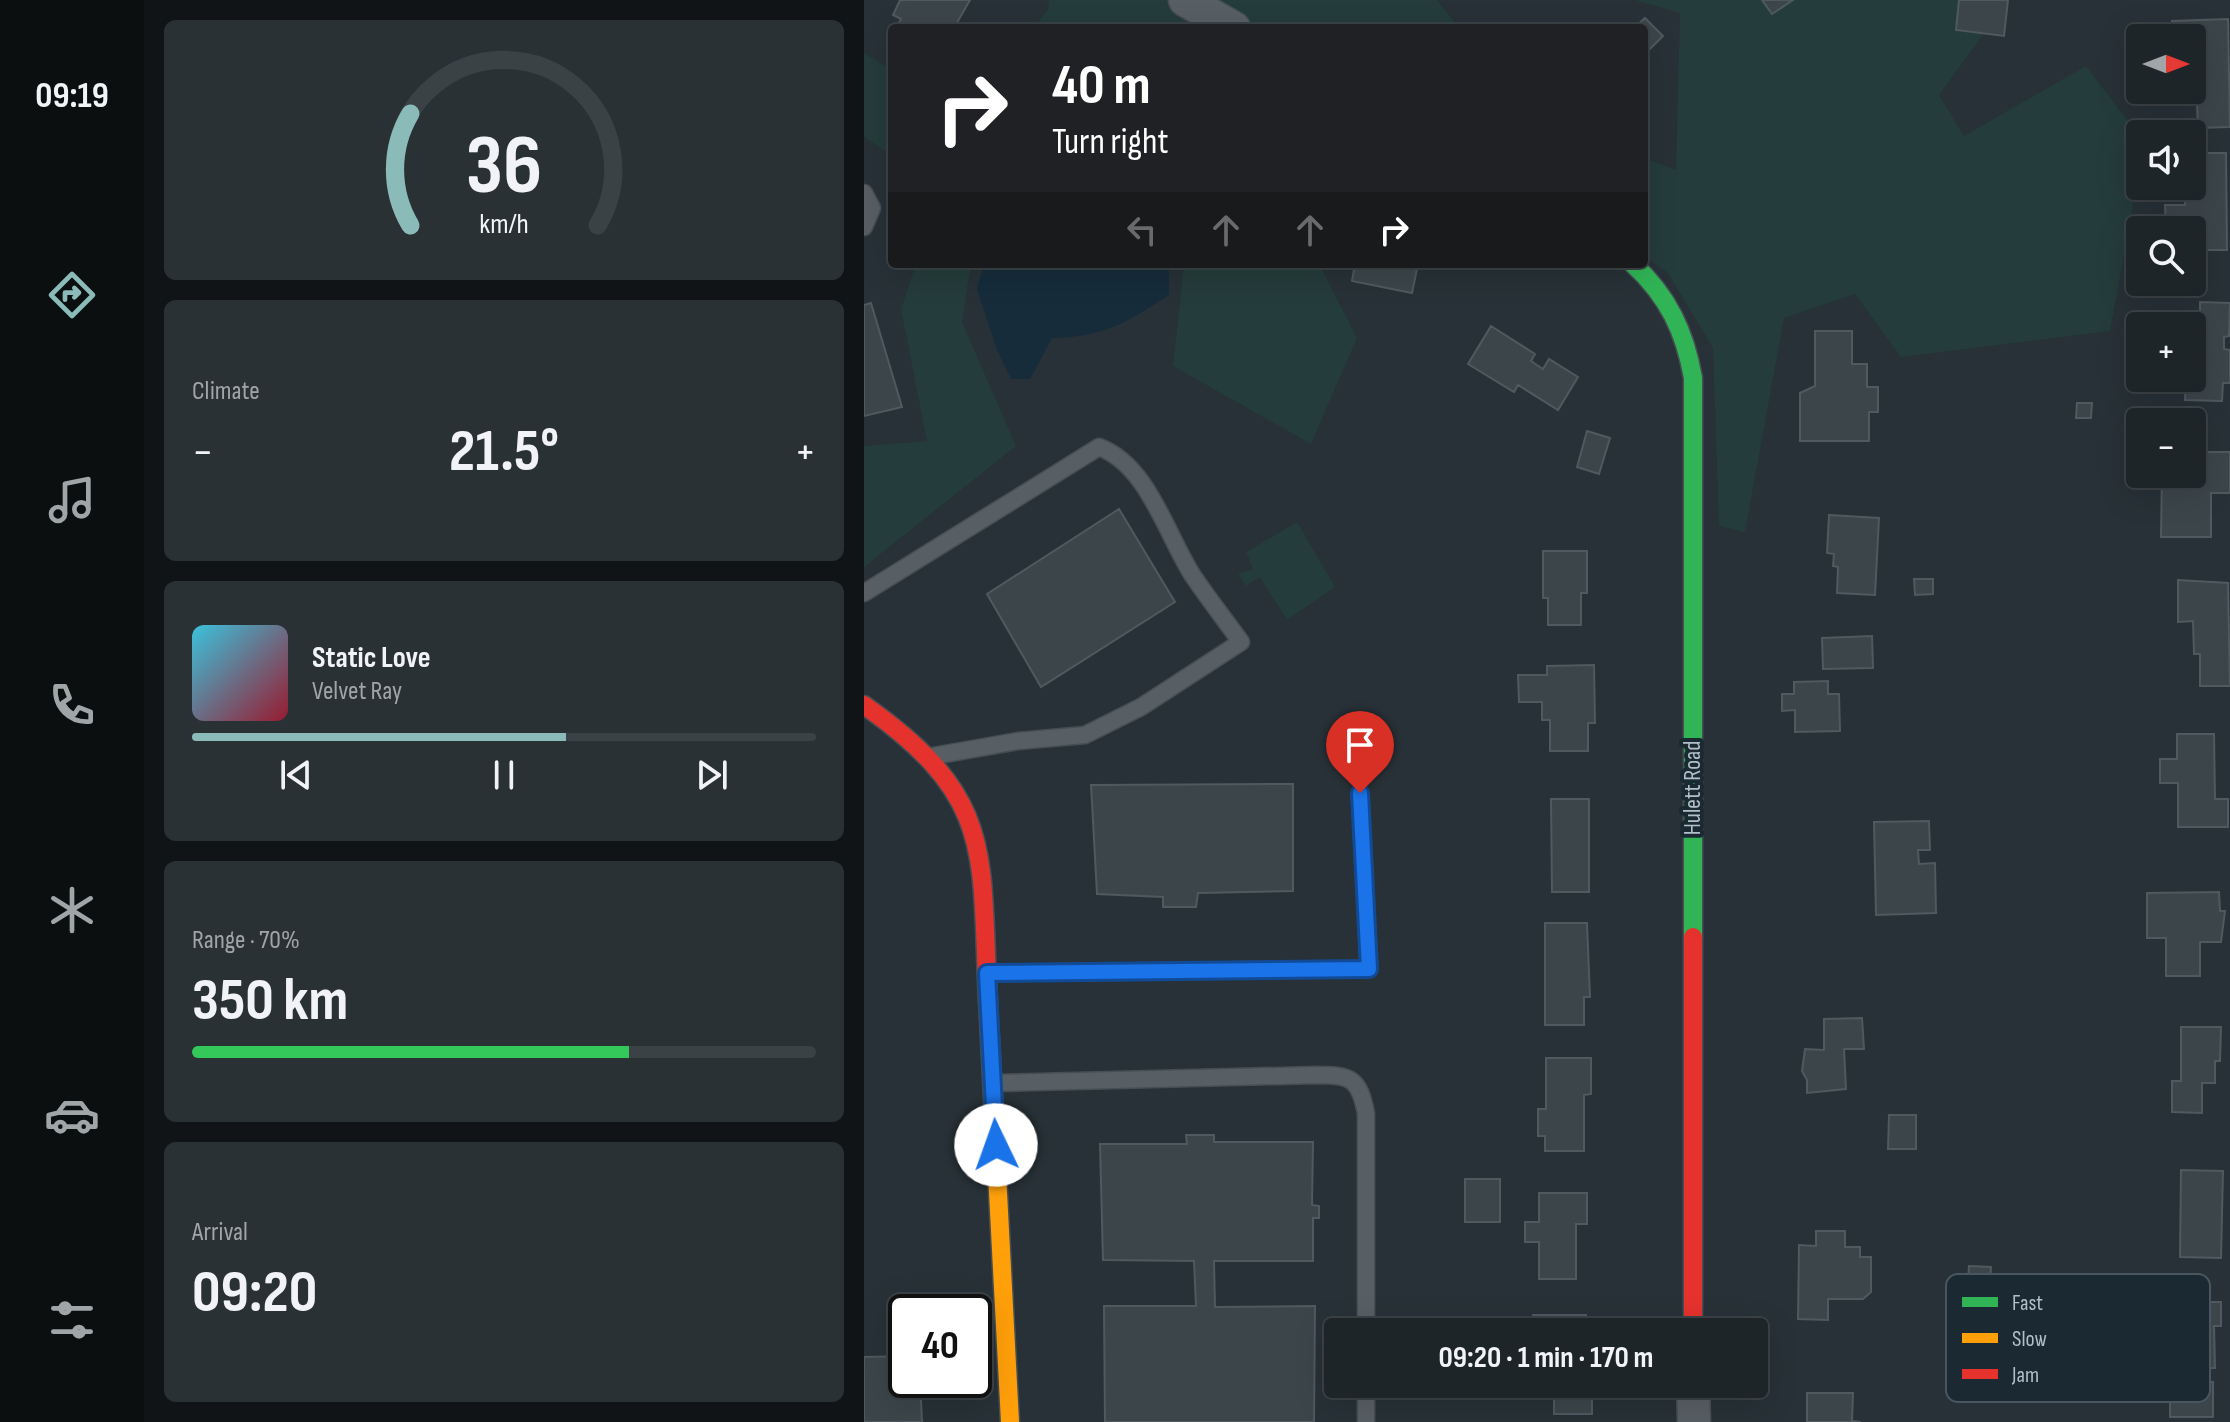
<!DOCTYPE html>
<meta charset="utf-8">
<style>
body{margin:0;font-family:"Sofia Sans Condensed",sans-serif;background:#2a3135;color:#f1f3f6;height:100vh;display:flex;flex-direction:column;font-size:30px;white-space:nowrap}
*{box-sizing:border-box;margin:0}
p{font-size:26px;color:#a0a5a8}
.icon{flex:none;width:44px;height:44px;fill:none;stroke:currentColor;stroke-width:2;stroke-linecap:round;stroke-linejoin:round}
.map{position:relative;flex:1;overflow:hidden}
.panel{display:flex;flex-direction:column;gap:20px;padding:20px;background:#101417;width:720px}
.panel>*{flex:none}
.guide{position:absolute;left:24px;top:24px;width:760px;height:244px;border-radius:8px;box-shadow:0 8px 32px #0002,0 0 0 2px #3b4246;background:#202124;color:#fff;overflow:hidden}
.needle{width:52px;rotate:90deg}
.controls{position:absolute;left:1262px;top:24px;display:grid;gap:16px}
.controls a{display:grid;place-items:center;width:80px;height:80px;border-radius:8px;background:#1d2529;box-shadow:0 8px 32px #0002,0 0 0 2px #3b4246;font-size:40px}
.speed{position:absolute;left:24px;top:1294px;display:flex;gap:16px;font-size:40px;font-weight:700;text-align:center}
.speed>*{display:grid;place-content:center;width:104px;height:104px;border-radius:50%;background:#1d2529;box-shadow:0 8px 32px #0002,0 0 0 2px #3b4246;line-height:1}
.speed .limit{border:4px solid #111;border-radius:12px;background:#fff;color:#111}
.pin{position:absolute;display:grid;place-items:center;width:68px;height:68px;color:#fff;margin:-82px -34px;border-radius:50% 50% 50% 0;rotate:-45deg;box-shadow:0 0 8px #0007}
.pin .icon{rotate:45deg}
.me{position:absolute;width:88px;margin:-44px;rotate:357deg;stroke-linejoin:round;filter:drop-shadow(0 0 6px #0008)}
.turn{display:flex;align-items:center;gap:28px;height:168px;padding:0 32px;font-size:36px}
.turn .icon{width:104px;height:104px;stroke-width:2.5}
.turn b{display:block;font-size:56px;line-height:68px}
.lanes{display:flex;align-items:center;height:76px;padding:0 32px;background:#0003;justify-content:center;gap:40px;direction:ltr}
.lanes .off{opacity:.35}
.big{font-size:60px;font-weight:700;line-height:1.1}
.panel .widget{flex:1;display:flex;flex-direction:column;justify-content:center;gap:12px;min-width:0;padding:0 28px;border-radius:12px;background:#2a3135}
.panel .dial{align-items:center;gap:0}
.dial svg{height:208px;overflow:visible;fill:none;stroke:#3b4246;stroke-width:7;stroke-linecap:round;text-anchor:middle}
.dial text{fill:#f1f3f6;stroke:none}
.song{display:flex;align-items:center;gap:24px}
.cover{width:96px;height:96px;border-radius:12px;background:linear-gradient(135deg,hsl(190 70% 55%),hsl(350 70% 35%))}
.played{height:8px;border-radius:4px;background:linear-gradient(90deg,#8bbbb9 60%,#3b4246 60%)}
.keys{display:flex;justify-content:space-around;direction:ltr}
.heat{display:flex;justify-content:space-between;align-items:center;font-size:44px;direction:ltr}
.charge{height:12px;border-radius:6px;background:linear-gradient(90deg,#34c759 70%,#3b4246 0)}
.trip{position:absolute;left:460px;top:1318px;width:444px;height:80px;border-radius:8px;background:#1d2529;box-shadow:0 8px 32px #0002,0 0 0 2px #3b4246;font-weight:700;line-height:80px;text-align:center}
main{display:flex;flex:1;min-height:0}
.tab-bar{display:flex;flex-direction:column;width:144px;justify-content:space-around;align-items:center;background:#0c0f10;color:#a0a5a8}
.tab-bar .icon{width:56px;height:56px}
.tab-bar .current{color:#8bbbb9}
.tab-bar b{font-size:36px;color:#f1f3f6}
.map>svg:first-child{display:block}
.green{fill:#243c3b}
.water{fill:#162c3b}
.building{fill:#3c464a;stroke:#4f595f;stroke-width:2}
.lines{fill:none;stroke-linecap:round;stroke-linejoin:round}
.lane-casing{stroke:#454e53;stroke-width:19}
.street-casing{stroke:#454e53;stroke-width:35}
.fast-casing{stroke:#454e53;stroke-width:21}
.slow-casing{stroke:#454e53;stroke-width:21}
.jam-casing{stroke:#454e53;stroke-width:21}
.lane{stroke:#585f64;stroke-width:16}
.street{stroke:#585f64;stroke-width:32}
.fast{stroke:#30b455;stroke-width:18}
.slow{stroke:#ff9f0a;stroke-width:18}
.jam{stroke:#e5322d;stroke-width:18}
.route-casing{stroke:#114b97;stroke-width:20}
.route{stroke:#1a73e8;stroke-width:14}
.labels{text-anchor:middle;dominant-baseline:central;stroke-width:8;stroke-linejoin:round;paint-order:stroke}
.street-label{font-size:24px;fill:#b1bfc9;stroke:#1a2932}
.key{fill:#1a2932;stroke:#47565f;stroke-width:2}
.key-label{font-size:22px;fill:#b1bfc9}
</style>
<main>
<nav class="tab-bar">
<b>09:19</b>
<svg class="icon current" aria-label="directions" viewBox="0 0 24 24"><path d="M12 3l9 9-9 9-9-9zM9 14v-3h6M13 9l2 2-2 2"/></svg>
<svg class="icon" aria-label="music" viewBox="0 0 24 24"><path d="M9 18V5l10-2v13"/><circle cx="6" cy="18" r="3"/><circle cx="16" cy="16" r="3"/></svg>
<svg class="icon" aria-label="phone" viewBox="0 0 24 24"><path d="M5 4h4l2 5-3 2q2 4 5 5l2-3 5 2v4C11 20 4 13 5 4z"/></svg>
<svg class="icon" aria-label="climate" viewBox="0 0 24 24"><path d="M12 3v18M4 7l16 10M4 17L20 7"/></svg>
<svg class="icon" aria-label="car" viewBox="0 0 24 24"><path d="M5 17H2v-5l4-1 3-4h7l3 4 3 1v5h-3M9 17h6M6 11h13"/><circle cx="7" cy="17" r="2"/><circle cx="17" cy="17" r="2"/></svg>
<svg class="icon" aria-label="filters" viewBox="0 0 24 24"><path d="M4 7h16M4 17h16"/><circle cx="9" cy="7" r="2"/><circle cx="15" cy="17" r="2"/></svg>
</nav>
<section class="panel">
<div class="widget dial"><svg viewBox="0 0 100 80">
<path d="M14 69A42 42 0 1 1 86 69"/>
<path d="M14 69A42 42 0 0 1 14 26" stroke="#8bbbb9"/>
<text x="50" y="56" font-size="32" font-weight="700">36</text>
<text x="50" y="72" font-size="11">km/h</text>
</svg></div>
<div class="widget"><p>Climate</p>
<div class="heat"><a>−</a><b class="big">21.5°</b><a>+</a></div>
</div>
<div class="widget">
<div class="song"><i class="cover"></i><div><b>Static Love</b><p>Velvet Ray</p></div></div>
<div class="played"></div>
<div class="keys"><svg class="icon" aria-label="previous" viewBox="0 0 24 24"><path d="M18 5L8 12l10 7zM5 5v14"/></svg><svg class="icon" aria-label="pause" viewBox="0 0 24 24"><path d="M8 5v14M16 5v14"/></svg><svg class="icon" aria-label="next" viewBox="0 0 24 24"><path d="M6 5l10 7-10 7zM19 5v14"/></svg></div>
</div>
<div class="widget"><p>Range · 70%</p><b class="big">350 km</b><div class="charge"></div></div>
<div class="widget"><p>Arrival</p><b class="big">09:20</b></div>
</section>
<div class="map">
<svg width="1366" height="1422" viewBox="0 0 1366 1422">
<rect width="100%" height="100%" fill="#273137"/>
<path class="green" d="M185,0H573L595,28H169L184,10Z
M771,0H1144L1075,95L1100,136L1222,66L1276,137V166L1246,331L1037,357L991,294L920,318L881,532L855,526L849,348L804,273L780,256V158L812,170L816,13Z
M0,53L28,70V155L0,137Z
M52,264H107L98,322L152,446L0,567V446L63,441L37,309Z
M320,264H455L493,338L447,444L309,366Z
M433,522L471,587L423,620L396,577L382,586L374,574L389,569L382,552Z"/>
<path class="water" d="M120,264H305V295C262,323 240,337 188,338L166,379H147L133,350L113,289Z"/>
<path class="building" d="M36,0H106L90,28H32L37,19L29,15Z
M898,0H929L908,14Z
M1095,0H1144L1140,36L1092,30Z
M781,18L799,36L780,55V28H770Z
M1364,19L1366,127L1334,128L1333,104L1312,105L1311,90H1328V38H1309L1308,21Z
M1328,153H1362L1363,250H1328V230H1302L1301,205H1321V186H1328Z
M491,264H554L548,293L488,281Z
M1336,302L1366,303L1365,336L1360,337V349L1366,350V383H1359L1358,401L1321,400L1322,378H1328V326H1323V320H1336Z
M7,303L38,407L0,416V305Z
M627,326L671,354L667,361L679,369L685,359L714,377L694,410L654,385L650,392L604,364Z
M951,331H988V364H1003V387H1014V412H1005V441H936V393L951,386Z
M1213,403H1228L1227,418H1212Z
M723,431L746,438L735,474L713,467Z
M1328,452H1366V493H1347V537H1297L1298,474H1328Z
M255,509L311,602L177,687L123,594Z
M965,515L1015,518L1011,595L973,593L974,567L969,566L970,554L963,553Z
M679,551H723V593H717V625H684V598H679Z
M1050,579H1069V594L1051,595Z
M1314,580L1364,583L1366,686H1336V654H1330L1329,621L1314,622Z
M1008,636L1009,668L959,669L958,638Z
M730,665L731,723H724V751H686V720H678V702H655L654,675H683V666Z
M964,681V694H975L976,731L931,732V710L918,711V694H930V682Z
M1313,734H1350L1351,799H1364V827H1314V783H1296V759H1313Z
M429,784V891L334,893L332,907H299V897L233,894L227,785Z
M687,799H725V892H688Z
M1065,821L1066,850H1054L1055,864L1071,863L1072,913L1012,915L1010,822Z
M1355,892L1356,911H1361L1357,942H1336V976H1302V938H1283V893Z
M681,923H723L726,997H720V1025H681Z
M998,1018L1000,1049H980L982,1089L943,1093V1080L938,1071L941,1049L960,1050V1019Z
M1317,1027H1357L1356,1061H1351V1083H1338V1113L1308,1112V1081H1317Z
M682,1058H727V1094L720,1095V1151H681V1136H674V1109H682Z
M1025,1115H1052V1149H1024Z
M322,1135H350V1142H449L448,1205L455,1206V1218H449V1261H350L351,1307L451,1306L450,1422H241L240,1306H332L330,1261L239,1260L236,1144H323Z
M1317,1170L1359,1171L1357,1258L1316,1257Z
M601,1179H636V1222H601Z
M675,1193H723V1224H712V1279H675V1242H661V1222H675Z
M952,1231H981V1247H996V1257H1007V1292L999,1299H964V1320L934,1319L935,1245L952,1246Z
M1105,1266L1127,1267L1125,1298L1103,1296Z
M1308,1302H1357V1326H1350L1351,1368H1345V1382H1349V1417H1306V1381H1315V1333H1308Z
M669,1315H722V1332H669Z
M42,1356V1380H56L58,1422H0V1357Z
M690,1384H728V1414H690Z
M943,1393H989L988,1421L997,1422H943Z"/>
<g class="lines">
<defs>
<path id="lane" d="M0,193L8,208L0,227
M0,593L235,447C284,465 302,534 329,576C344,598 361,620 377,642L277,707L221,735L154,741L69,756
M125,973L505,969L496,793
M131,1083L452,1075C487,1075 495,1078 502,1113V1332
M502,1384V1422"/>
<path id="street" d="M321,0L370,28
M829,1384L830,1422"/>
<path id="fast" d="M769,264C804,296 821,332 829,378V937"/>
<path id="slow" d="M124,1001L146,1422"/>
<path id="jam" d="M0,705C133,799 116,853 124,1001
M829,937V1332"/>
</defs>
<use href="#lane" class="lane-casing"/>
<use href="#street" class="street-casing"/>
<use href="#fast" class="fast-casing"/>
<use href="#slow" class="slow-casing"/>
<use href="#jam" class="jam-casing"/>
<use href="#lane" class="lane"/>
<use href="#street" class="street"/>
<use href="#fast" class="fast"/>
<use href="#slow" class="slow"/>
<use href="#jam" class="jam"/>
</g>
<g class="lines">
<defs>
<path id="route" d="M132,1145L123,973L505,969L496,793"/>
</defs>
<use href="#route" class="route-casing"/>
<use href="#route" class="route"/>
</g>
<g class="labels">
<g class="street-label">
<text transform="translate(828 788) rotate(-90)">Hulett Road</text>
</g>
</g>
<rect x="1082" y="1274" width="264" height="128" rx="12" class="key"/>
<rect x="1098" y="1297" width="36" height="10" fill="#30b455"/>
<rect x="1098" y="1333" width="36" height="10" fill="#ff9f0a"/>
<rect x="1098" y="1369" width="36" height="10" fill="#e5322d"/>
<g class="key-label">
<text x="1148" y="1310">Fast</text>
<text x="1148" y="1346">Slow</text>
<text x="1148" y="1382">Jam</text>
</g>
</svg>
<div class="controls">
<a><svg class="needle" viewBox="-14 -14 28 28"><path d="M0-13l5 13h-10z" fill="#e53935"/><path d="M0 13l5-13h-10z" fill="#a0a5a8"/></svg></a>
<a><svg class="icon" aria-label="sound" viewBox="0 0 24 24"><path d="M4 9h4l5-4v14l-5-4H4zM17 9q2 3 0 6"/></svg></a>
<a><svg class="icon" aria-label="search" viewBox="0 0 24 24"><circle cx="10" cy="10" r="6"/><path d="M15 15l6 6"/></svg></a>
<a>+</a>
<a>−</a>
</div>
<div class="speed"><div class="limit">40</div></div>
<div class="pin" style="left:496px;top:793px;background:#d93025"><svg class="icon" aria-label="arrive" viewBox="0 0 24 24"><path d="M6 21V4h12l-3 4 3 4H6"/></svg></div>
<svg class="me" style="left:132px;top:1145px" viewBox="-20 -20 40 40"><circle r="19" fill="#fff"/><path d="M0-13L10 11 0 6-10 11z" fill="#1a73e8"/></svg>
<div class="trip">09:20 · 1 min · 170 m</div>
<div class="guide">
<div class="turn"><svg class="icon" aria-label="right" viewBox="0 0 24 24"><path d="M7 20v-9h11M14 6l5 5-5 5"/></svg><div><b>40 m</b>Turn right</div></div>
<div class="lanes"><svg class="icon off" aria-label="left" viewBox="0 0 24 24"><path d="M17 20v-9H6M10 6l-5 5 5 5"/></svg><svg class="icon off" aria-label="ahead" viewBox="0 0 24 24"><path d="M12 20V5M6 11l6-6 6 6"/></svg><svg class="icon off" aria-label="ahead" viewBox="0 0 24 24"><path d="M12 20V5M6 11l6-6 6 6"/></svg><svg class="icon" aria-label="right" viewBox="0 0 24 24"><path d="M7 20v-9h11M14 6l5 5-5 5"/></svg></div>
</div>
</div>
</main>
